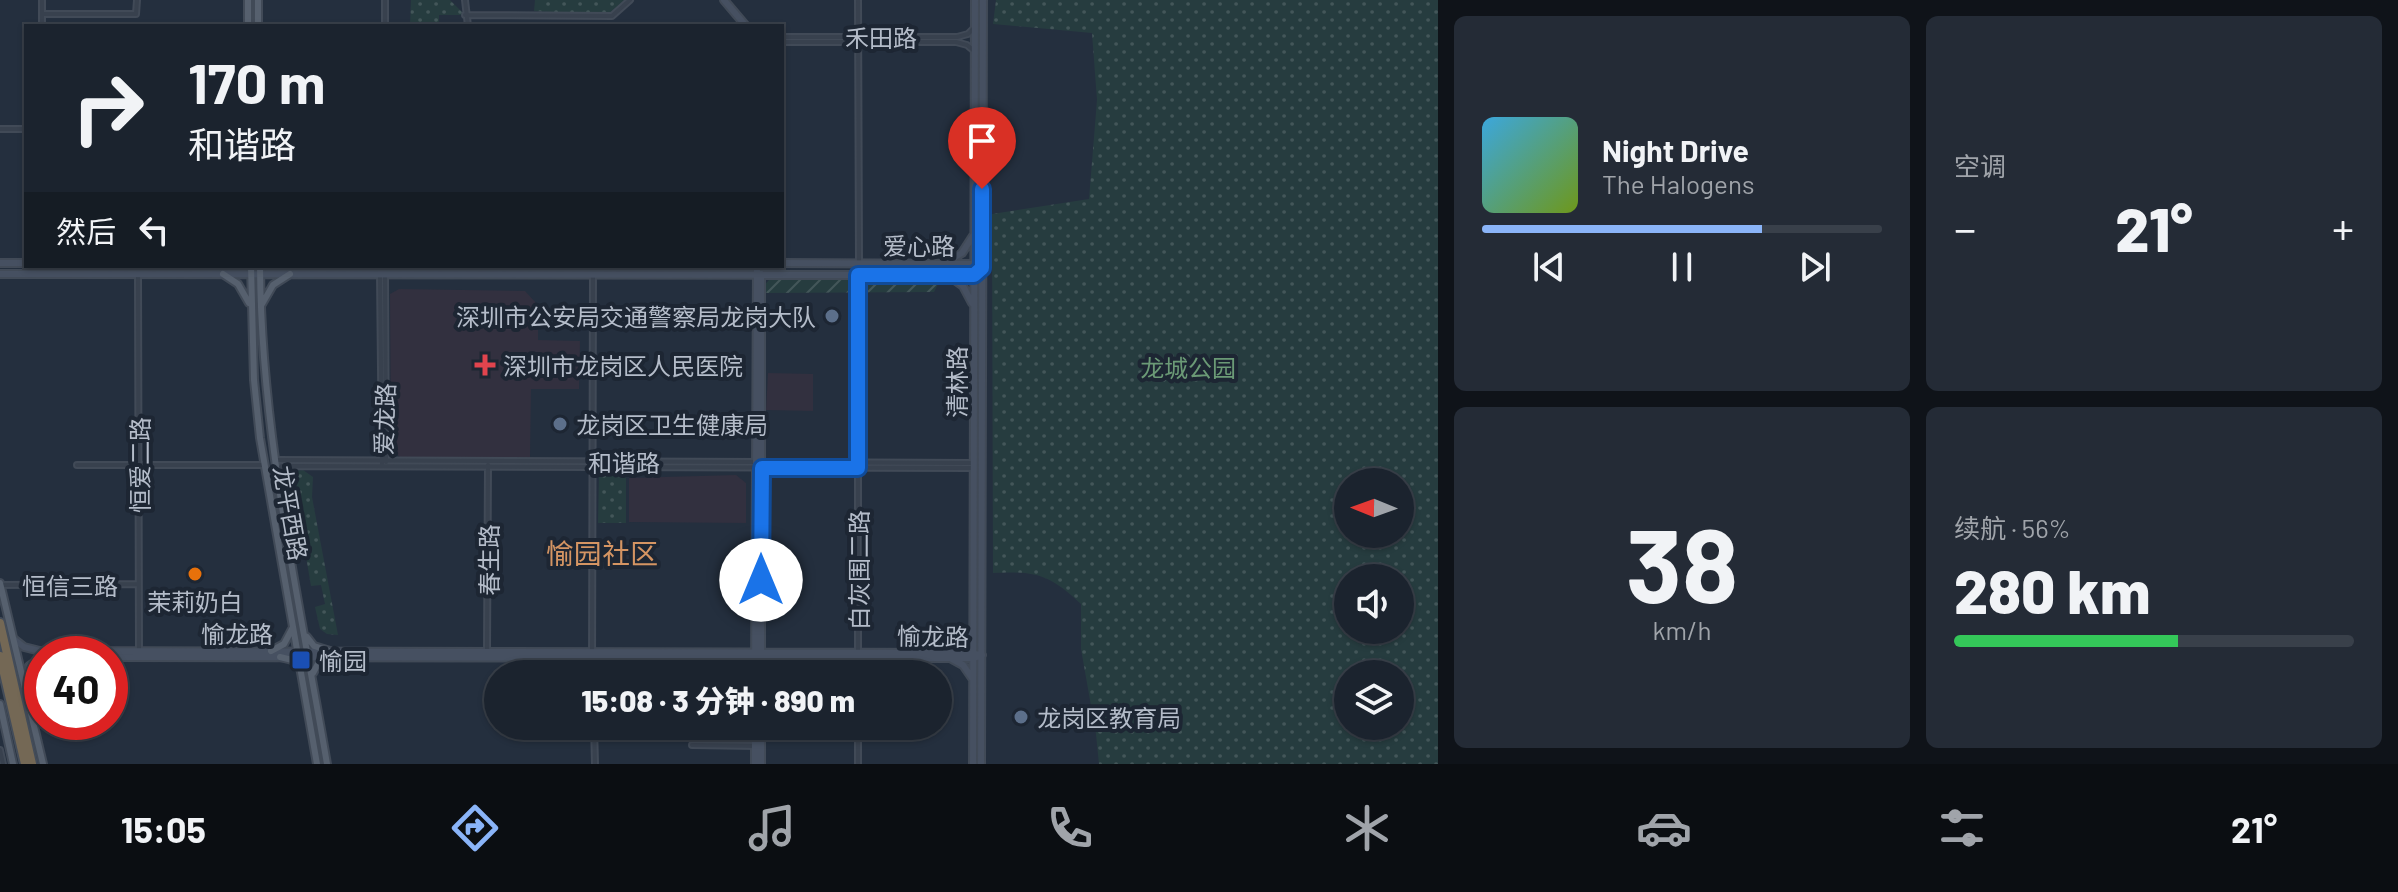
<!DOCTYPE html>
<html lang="zh">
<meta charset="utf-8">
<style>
body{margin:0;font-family:Barlow,"Noto Sans SC",sans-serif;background:#242b36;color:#f1f3f6;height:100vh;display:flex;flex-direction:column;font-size:30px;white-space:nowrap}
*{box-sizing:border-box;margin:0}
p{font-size:26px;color:#a0a4aa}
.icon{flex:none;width:44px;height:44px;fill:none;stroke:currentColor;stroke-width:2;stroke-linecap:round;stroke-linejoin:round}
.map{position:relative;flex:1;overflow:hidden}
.panel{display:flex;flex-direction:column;gap:16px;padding:16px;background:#0f1319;width:960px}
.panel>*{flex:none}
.banner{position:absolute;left:24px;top:24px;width:760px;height:244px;border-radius:0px;box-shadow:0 2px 6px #0004,0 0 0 2px #39404a;background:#1b232e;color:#f1f3f6;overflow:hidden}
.needle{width:52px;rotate:271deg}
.tools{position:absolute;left:1334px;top:468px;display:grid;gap:16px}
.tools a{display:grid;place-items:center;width:80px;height:80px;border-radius:50%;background:#1b232e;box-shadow:0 2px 6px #0004,0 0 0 2px #39404a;font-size:40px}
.speed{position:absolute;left:24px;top:636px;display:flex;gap:16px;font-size:40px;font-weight:700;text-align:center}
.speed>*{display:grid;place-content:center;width:104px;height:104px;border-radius:50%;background:#1b232e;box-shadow:0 2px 6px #0004,0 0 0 2px #39404a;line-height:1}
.speed .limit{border:12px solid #d22;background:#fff;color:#111}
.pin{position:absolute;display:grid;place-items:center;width:68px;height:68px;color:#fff;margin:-82px -34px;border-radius:50% 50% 50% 0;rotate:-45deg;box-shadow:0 0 8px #0007}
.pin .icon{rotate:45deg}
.me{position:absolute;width:88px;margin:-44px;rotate:0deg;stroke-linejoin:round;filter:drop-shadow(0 0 6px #0008)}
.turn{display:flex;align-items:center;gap:28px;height:168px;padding:0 32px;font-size:36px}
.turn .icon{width:104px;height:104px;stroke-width:2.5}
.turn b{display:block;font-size:56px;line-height:68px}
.then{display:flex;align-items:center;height:76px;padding:0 32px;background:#0003;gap:16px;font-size:30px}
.big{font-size:60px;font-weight:800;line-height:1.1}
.panel .card{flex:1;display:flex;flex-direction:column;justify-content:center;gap:12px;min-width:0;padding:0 28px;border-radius:12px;background:#242b36}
.panel .dial{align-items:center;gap:0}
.dial b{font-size:104px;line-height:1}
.song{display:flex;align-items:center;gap:24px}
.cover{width:96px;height:96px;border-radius:12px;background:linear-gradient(135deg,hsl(200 70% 55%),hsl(80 70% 35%))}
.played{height:8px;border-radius:4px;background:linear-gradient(90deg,#8ab4f8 70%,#39404a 70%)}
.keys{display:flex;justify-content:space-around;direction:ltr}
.heat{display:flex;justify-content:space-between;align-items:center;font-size:44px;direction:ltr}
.charge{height:12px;border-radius:6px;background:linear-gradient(90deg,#34c759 56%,#39404a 0)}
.panel .tiles{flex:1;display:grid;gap:16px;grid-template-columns:repeat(2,1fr)}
.trip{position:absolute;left:484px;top:660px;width:468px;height:80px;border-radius:40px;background:#1b232e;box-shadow:0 2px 6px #0004,0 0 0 2px #39404a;font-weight:800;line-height:80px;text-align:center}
.menu{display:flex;height:128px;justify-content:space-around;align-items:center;background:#0b0e12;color:#a0a4aa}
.menu .icon{width:56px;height:56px}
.menu .current{color:#8ab4f8}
.menu b{font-size:36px;color:#f1f3f6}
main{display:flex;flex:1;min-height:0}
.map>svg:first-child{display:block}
.medical{fill:#32303f}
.park{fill:url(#park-dots);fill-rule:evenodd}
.garden{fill:url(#garden-furrows)}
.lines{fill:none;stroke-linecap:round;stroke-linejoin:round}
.street-casing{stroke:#414a57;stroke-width:8}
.secondary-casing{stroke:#414a57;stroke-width:10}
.primary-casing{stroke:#414a57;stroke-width:10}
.highway-casing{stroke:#434c59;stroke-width:12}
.street{stroke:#38414e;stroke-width:4}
.secondary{stroke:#465061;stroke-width:6}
.primary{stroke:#56606e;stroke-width:6}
.highway{stroke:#746855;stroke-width:8}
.route-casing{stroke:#114b97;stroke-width:20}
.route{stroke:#1a73e8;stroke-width:14}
.service-dot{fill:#5c6f8a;stroke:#1d2633;stroke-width:3}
.health-dot{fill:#e0444e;stroke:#1d2633;stroke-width:3}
.food-dot{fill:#e8710a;stroke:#1d2633;stroke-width:3}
.transit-dot{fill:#1a4fb4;stroke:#1d2633;stroke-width:3}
.labels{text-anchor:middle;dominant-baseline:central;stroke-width:8;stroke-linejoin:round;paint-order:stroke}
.street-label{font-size:24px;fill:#b4bcc9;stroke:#1d2633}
.poi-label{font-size:24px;fill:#b4bcc9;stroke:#1d2633;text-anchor:start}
.park-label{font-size:24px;fill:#6b9a76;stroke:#1d2633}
.quarter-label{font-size:28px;fill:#d59563;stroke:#1d2633}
</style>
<main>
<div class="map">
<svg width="1438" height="764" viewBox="0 0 1438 764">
<defs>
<pattern id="park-dots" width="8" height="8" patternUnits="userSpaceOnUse" patternTransform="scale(2)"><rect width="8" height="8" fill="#263c3f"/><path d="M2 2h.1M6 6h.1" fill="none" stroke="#435659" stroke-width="1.8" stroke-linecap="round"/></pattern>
<pattern id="garden-furrows" width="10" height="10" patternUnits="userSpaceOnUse" patternTransform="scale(2)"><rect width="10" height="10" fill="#263c3f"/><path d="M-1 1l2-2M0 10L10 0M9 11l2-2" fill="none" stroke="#435659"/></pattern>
</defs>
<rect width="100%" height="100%" fill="#242f3e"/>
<path class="medical" d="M399,289L525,291L538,305V340L580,341L579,389H531L530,458L400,457L391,449L390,294Z
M768,373L813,374V411L766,410Z
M736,475L746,483V523L629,522V478Z"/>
<path class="park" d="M411,0H450L465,15H439V26H410Z
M535,0H625L627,3L612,16L534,11Z
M996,0H1438V764H1099L1096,734L1081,649V604C1049,574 1035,571 993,573L992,214L1089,199L1097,100L1092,33L993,24ZM1348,482H1400V534H1348ZM1348,578H1400V630H1348ZM1348,674H1400V726H1348Z
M303,470L313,477L312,497L338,635L327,634L320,629L315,607L325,604L321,585L311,586L294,486V471Z
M599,475H626V523H598Z"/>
<path class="garden" d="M347,266L742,269L675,271L341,268Z
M787,278L940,280L934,292L767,293L761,289L769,280Z"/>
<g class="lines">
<defs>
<path id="street" d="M465,0L468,26
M858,0L859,263
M42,14H136L137,0
M465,15L612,16L630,0
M42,26V0
M385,26V0
M782,37H957L968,34L974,28
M782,42H956L967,45L973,50
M0,129H26
M380,274L382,464
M138,275L139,650
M385,275L386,462
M277,460L974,463
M77,465H265
M277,470L282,466L973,468
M1,585L138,584
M487,652L488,465
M592,674L593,274
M858,674V275
M594,726L595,764
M692,745L757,746
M0,750L3,764
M858,764V726"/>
<path id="secondary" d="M724,0L746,26
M948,261L962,253L973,236
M0,263H26
M782,263L976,264
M0,274L974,275L982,268
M949,276L963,286L972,303
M15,640L24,647L40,651L966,653L982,655
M953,651L964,644L972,631
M110,657L974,658L982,655
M952,659L963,665L972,678
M755,674L757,266
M761,674V274
M24,683L29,666L42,657
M755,764V726
M761,764V726
M973,764L975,0
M981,764L983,0"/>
<path id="primary" d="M248,0V26
M258,0V26
M251,266L254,380L260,438L317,764
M260,266C261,434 299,599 327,764
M223,274L238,284L249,303
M262,304L273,285L290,274
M0,583L43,764
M307,637L314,646L330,651
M271,651L284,644L292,629
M280,657L292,660L300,669
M313,673L319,662L330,657
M0,704L13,764"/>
<path id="highway" d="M0,623L32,764
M0,656L25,764"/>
</defs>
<use href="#street" class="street-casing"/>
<use href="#secondary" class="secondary-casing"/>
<use href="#primary" class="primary-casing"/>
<use href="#highway" class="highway-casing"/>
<use href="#street" class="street"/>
<use href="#secondary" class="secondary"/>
<use href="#primary" class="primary"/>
<use href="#highway" class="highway"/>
</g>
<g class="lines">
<defs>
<path id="route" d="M761,580L762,468H858V275H974L982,268V189"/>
</defs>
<use href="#route" class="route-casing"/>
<use href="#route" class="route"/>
</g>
<g class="service-dot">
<circle cx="832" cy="316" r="8"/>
<circle cx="560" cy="424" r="8"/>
<circle cx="1021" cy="717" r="8"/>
</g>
<path class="health-dot" d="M481 353h8v8h8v8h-8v8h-8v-8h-8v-8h8z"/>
<circle class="food-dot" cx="195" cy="574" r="8"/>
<rect class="transit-dot" x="291" y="650" width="20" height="20" rx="4"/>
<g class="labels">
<g class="street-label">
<text x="881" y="37">禾田路</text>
<text x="919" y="245">爱心路</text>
<text transform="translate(956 382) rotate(-90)">清林路</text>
<text transform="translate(384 419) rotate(-88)">爱龙路</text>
<text x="624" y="462">和谐路</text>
<text transform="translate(139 465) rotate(-90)">恒爱二路</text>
<text transform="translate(291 513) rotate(80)">龙平西路</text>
<text transform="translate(488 560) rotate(-90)">春生路</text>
<text transform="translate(858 570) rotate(-90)">白灰围二路</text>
<text x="70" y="585">恒信三路</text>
<text x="237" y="633">愉龙路</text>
<text transform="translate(933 636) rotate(1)">愉龙路</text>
</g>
<g class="poi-label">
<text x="816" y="316" text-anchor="end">深圳市公安局交通警察局龙岗大队</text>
<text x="503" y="365">深圳市龙岗区人民医院</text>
<text x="576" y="424">龙岗区卫生健康局</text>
<text x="195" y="601" text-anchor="middle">茉莉奶白</text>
<text x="319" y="660">愉园</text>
<text x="1037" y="717">龙岗区教育局</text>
</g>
<g class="park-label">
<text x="1188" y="367">龙城公园</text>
</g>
<g class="quarter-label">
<text x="602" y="553">愉园社区</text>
</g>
</g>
</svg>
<div class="tools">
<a><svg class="needle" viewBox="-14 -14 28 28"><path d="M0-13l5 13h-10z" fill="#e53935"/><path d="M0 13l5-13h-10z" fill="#a0a4aa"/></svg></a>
<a><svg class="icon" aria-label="sound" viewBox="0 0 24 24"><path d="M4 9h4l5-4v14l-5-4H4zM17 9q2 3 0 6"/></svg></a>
<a><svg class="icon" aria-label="layers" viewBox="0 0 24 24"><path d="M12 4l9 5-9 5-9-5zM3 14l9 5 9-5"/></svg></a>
</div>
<div class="speed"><div class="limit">40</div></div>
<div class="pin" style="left:982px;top:189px;background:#d93025"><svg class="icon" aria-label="arrive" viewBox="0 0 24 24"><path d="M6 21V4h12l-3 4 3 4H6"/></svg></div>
<svg class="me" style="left:761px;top:580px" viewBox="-20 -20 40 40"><circle r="19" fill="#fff"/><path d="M0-13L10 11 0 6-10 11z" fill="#1a73e8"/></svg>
<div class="trip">15:08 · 3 分钟 · 890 m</div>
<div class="banner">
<div class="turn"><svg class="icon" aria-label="right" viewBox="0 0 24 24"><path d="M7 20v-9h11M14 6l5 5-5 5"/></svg><div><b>170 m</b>和谐路</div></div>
<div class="then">然后<svg class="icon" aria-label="left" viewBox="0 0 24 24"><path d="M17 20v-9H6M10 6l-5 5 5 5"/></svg></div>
</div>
</div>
<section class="panel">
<div class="tiles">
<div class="card">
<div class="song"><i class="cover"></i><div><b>Night Drive</b><p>The Halogens</p></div></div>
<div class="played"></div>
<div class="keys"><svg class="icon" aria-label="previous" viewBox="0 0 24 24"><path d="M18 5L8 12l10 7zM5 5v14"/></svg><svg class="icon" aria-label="pause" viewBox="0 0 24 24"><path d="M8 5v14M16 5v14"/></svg><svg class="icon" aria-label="next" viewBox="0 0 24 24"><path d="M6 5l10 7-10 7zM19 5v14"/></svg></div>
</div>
<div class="card"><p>空调</p>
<div class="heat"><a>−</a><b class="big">21°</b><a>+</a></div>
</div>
<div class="card dial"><b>38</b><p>km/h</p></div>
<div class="card"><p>续航 · 56%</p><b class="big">280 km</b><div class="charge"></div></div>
</div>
</section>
</main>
<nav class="menu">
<b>15:05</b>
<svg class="icon current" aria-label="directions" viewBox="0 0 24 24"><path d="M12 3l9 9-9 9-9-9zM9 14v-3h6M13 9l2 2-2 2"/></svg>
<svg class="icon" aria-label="music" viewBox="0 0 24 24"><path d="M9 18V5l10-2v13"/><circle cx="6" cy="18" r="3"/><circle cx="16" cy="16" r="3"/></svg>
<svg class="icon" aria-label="phone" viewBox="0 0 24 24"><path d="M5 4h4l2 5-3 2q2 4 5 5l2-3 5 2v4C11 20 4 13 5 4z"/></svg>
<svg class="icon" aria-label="climate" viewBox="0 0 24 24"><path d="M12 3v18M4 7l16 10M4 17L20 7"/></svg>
<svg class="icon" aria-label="car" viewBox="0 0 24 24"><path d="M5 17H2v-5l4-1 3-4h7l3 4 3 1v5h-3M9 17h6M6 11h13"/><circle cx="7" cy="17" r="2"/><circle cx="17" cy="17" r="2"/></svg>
<svg class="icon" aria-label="filters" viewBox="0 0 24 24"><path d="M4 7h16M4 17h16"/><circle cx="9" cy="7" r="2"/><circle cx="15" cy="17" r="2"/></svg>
<b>21°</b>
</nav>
